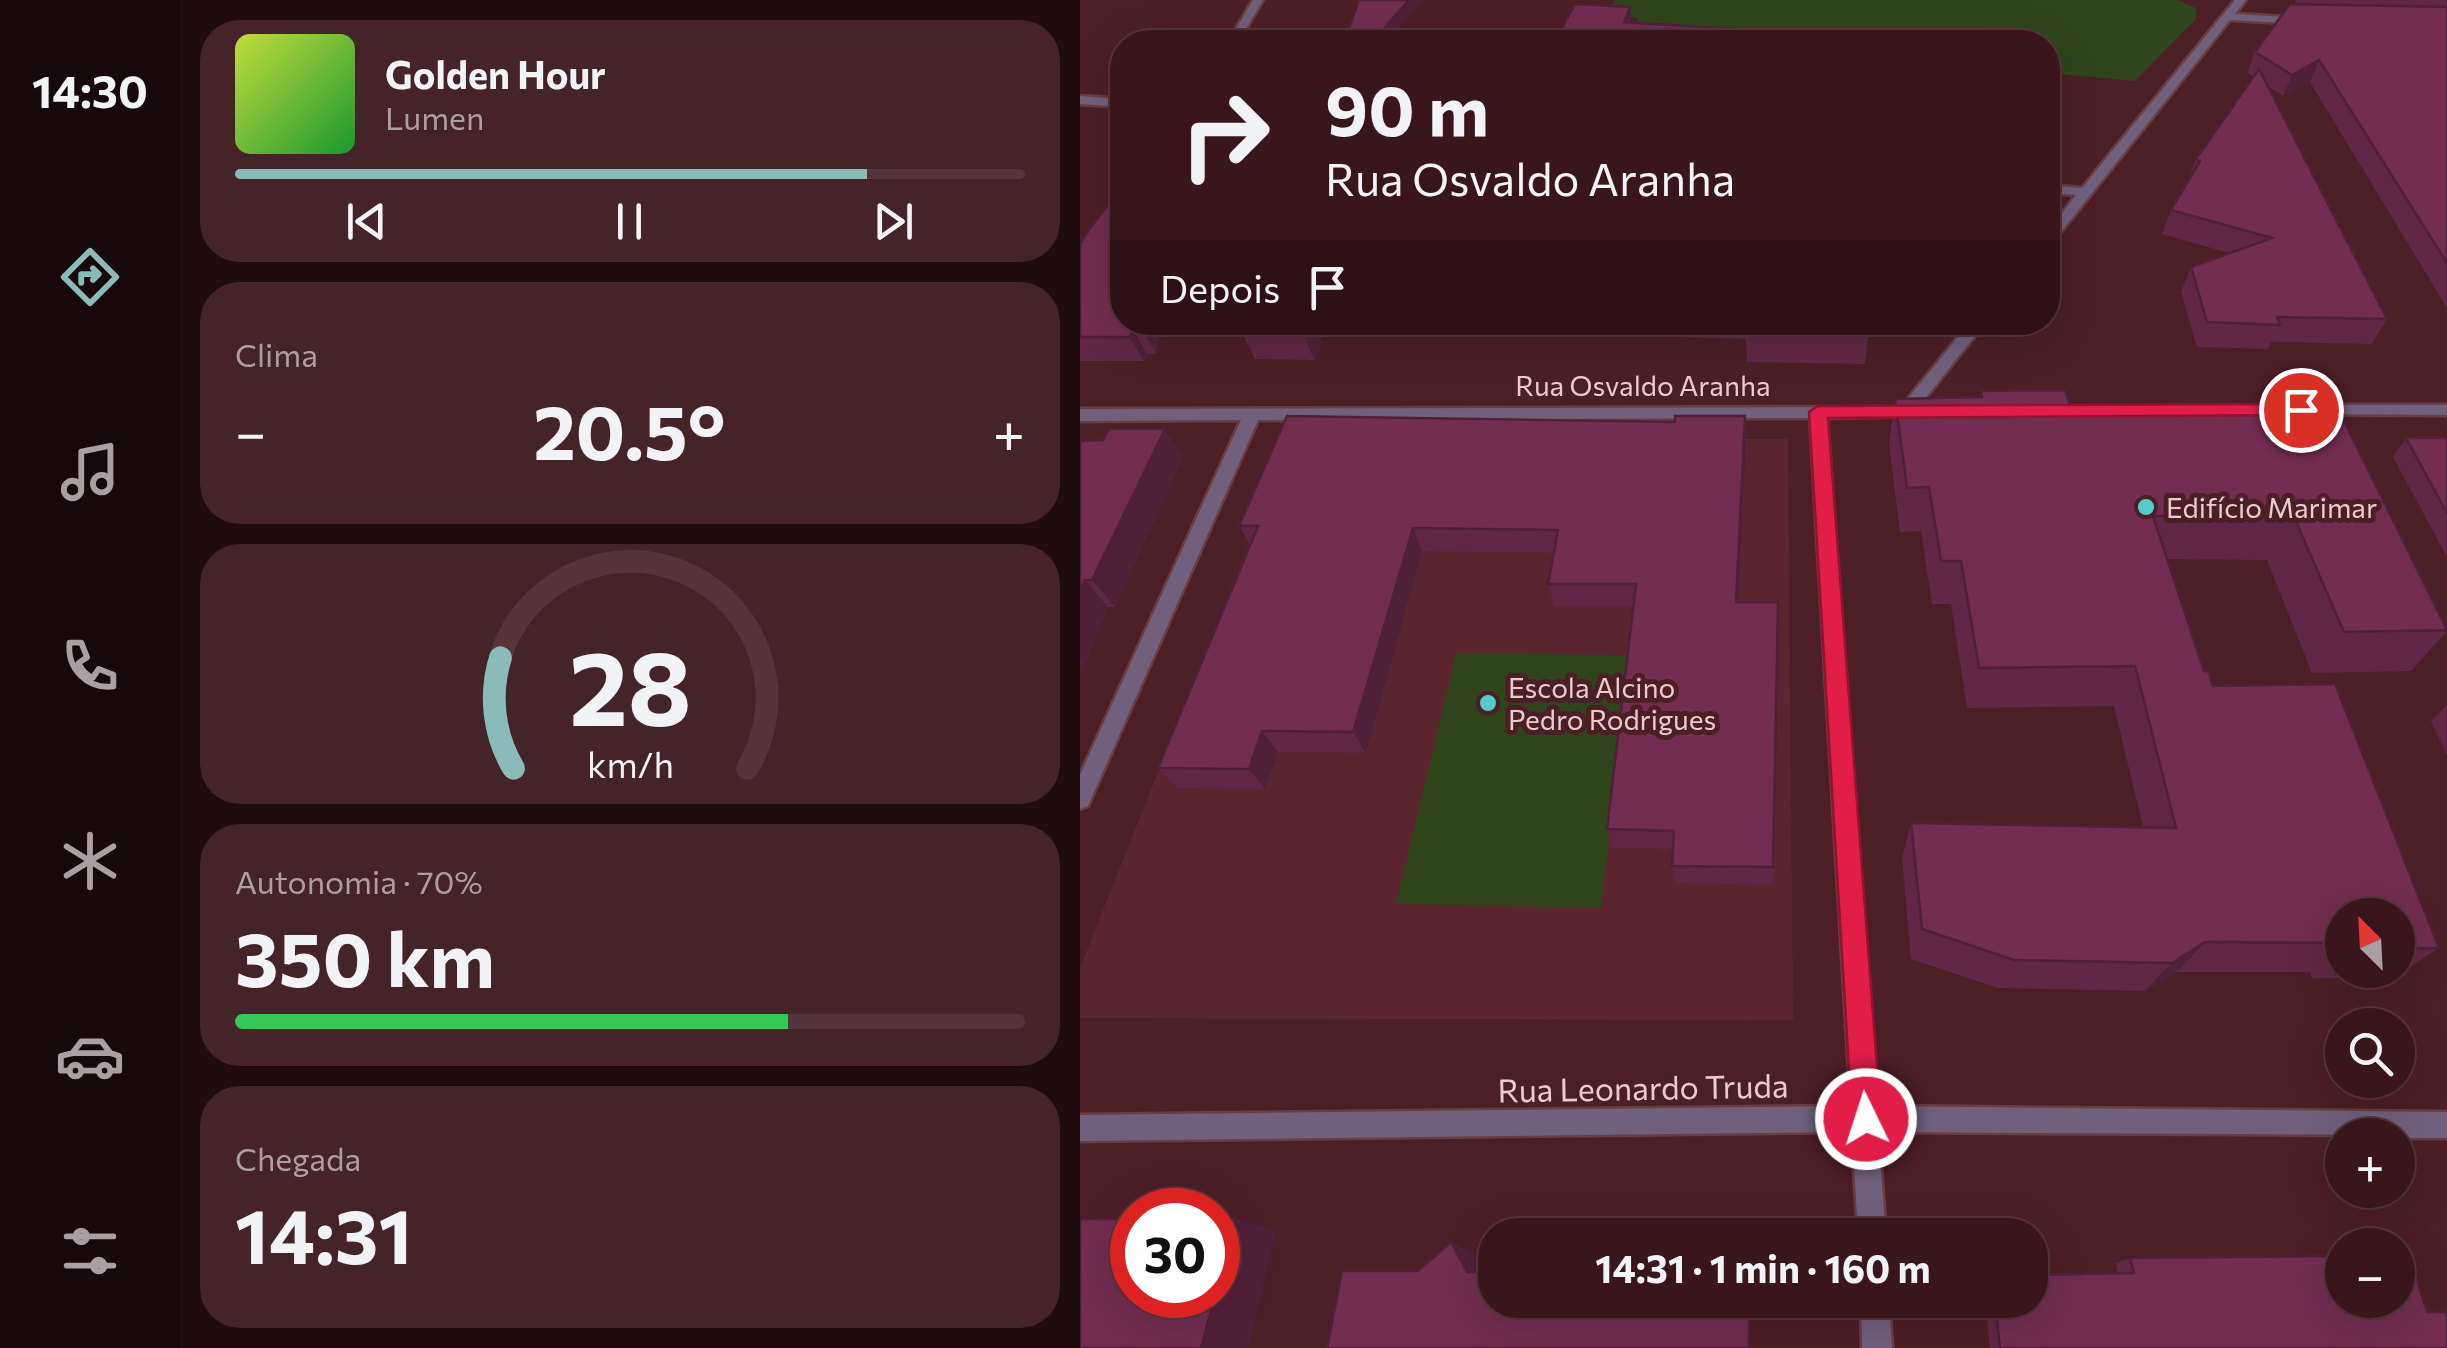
<!DOCTYPE html>
<html lang="pt">
<meta charset="utf-8">
<style>
body{margin:0;font-family:Commissioner,sans-serif;background:#442329;color:#f1f3f6;height:100vh;display:flex;flex-direction:column;font-size:38px;white-space:nowrap}
*{box-sizing:border-box;margin:0}
p{font-size:32px;color:#ab9fa3}
.icon{flex:none;width:55px;height:55px;fill:none;stroke:currentColor;stroke-width:2;stroke-linecap:round;stroke-linejoin:round}
.map{position:relative;flex:1;overflow:hidden}
.details{display:flex;flex-direction:column;gap:20px;padding:20px;background:#1f0c0f;width:900px}
.details>*{flex:none}
.hud{position:absolute;left:30px;top:30px;width:950px;height:305px;border-radius:40px;box-shadow:0 10px 40px #0002,0 0 0 2px #53353b;background:#39161c;color:#f1f3f6;overflow:hidden}
.needle{width:65px;rotate:336deg}
.tools{position:absolute;left:1245px;top:898px;display:grid;gap:20px}
.tools a{display:grid;place-items:center;width:90px;height:90px;border-radius:50%;background:#39161c;box-shadow:0 10px 40px #0002,0 0 0 2px #53353b;font-size:50px}
.speed{position:absolute;left:30px;top:1188px;display:flex;gap:20px;font-size:50px;font-weight:700;text-align:center}
.speed>*{display:grid;place-content:center;width:130px;height:130px;border-radius:50%;background:#39161c;box-shadow:0 10px 40px #0002,0 0 0 2px #53353b;line-height:1}
.speed .limit{border:15px solid #d22;background:#fff;color:#111}
.pin{position:absolute;display:grid;place-items:center;width:85px;height:85px;color:#fff;margin:-42px;border:5px solid #fff;border-radius:50%;box-shadow:0 2px 10px #0007}
.me{position:absolute;width:110px;margin:-55px;rotate:356deg;stroke-linejoin:round;filter:drop-shadow(0 0 8px #0008)}
.turn{display:flex;align-items:center;gap:35px;height:210px;padding:0 50px;font-size:45px}
.turn .icon{width:130px;height:130px;stroke-width:2.5}
.turn b{display:block;font-size:70px;line-height:85px}
.then{display:flex;align-items:center;height:95px;padding:0 50px;background:#0003;gap:20px;font-size:38px}
.big{font-size:75px;font-weight:700;line-height:1.1}
.details .card{flex:1;display:flex;flex-direction:column;justify-content:center;gap:15px;min-width:0;padding:0 35px;border-radius:40px;background:#442329}
.details .dial{align-items:center;gap:0}
.dial svg{height:260px;overflow:visible;fill:none;stroke:#53353b;stroke-width:7;stroke-linecap:round;text-anchor:middle}
.dial text{fill:#f1f3f6;stroke:none}
.song{display:flex;align-items:center;gap:30px}
.cover{width:120px;height:120px;border-radius:15px;background:linear-gradient(135deg,hsl(70 70% 55%),hsl(130 70% 35%))}
.played{height:10px;border-radius:5px;background:linear-gradient(90deg,#8bbbb9 80%,#53353b 80%)}
.keys{display:flex;justify-content:space-around;direction:ltr}
.heat{display:flex;justify-content:space-between;align-items:center;font-size:55px;direction:ltr}
.charge{height:15px;border-radius:8px;background:linear-gradient(90deg,#34c759 70%,#53353b 0)}
.trip{position:absolute;left:398px;top:1218px;width:570px;height:100px;border-radius:40px;background:#39161c;box-shadow:0 10px 40px #0002,0 0 0 2px #53353b;font-weight:700;line-height:100px;text-align:center}
main{display:flex;flex:1;min-height:0}
.tab-bar{display:flex;flex-direction:column;width:180px;justify-content:space-around;align-items:center;background:#17090b;color:#ab9fa3}
.tab-bar .icon{width:70px;height:70px}
.tab-bar .current{color:#8bbbb9}
.tab-bar b{font-size:45px;color:#f1f3f6}
.map>svg:first-child{display:block}
.built{fill:#5c2630}
.green{fill:#30451b}
.lines{fill:none;stroke-linecap:round;stroke-linejoin:round}
.street-casing{stroke:#683d44;stroke-width:5}
.street{fill:#71607c;fill-rule:evenodd}
.wall{fill:#622746;fill-rule:evenodd}
.shaded-wall{fill:#502039}
.building{fill:#722d51;stroke:#502039;stroke-width:2.5}
.route{fill:#e11d48;stroke:#92132f;stroke-width:2.5}
.poi-dot{fill:#54cdc8;stroke:#4c1e26;stroke-width:4}
.labels{text-anchor:middle;dominant-baseline:central;stroke-width:10;stroke-linejoin:round;paint-order:stroke}
.street-label{font-size:28px;fill:#eacbce;stroke:#4c1e26}
.poi-label{font-size:28px;fill:#eacbce;stroke:#4c1e26;text-anchor:start}
.near-street-label{font-size:32px;fill:#eacbce;stroke:#4c1e26}
</style>
<main>
<nav class="tab-bar">
<b>14:30</b>
<svg class="icon current" aria-label="directions" viewBox="0 0 24 24"><path d="M12 3l9 9-9 9-9-9zM9 14v-3h6M13 9l2 2-2 2"/></svg>
<svg class="icon" aria-label="music" viewBox="0 0 24 24"><path d="M9 18V5l10-2v13"/><circle cx="6" cy="18" r="3"/><circle cx="16" cy="16" r="3"/></svg>
<svg class="icon" aria-label="phone" viewBox="0 0 24 24"><path d="M5 4h4l2 5-3 2q2 4 5 5l2-3 5 2v4C11 20 4 13 5 4z"/></svg>
<svg class="icon" aria-label="climate" viewBox="0 0 24 24"><path d="M12 3v18M4 7l16 10M4 17L20 7"/></svg>
<svg class="icon" aria-label="car" viewBox="0 0 24 24"><path d="M5 17H2v-5l4-1 3-4h7l3 4 3 1v5h-3M9 17h6M6 11h13"/><circle cx="7" cy="17" r="2"/><circle cx="17" cy="17" r="2"/></svg>
<svg class="icon" aria-label="filters" viewBox="0 0 24 24"><path d="M4 7h16M4 17h16"/><circle cx="9" cy="7" r="2"/><circle cx="15" cy="17" r="2"/></svg>
</nav>
<section class="details">
<div class="card">
<div class="song"><i class="cover"></i><div><b>Golden Hour</b><p>Lumen</p></div></div>
<div class="played"></div>
<div class="keys"><svg class="icon" aria-label="previous" viewBox="0 0 24 24"><path d="M18 5L8 12l10 7zM5 5v14"/></svg><svg class="icon" aria-label="pause" viewBox="0 0 24 24"><path d="M8 5v14M16 5v14"/></svg><svg class="icon" aria-label="next" viewBox="0 0 24 24"><path d="M6 5l10 7-10 7zM19 5v14"/></svg></div>
</div>
<div class="card"><p>Clima</p>
<div class="heat"><a>−</a><b class="big">20.5°</b><a>+</a></div>
</div>
<div class="card dial"><svg viewBox="0 0 100 80">
<path d="M14 69A42 42 0 1 1 86 69"/>
<path d="M14 69A42 42 0 0 1 10 35" stroke="#8bbbb9"/>
<text x="50" y="56" font-size="32" font-weight="700">28</text>
<text x="50" y="72" font-size="11">km/h</text>
</svg></div>
<div class="card"><p>Autonomia · 70%</p><b class="big">350 km</b><div class="charge"></div></div>
<div class="card"><p>Chegada</p><b class="big">14:31</b></div>
</section>
<div class="map">
<svg width="1367" height="1348" viewBox="0 0 1367 1348">
<rect width="100%" height="100%" fill="#4c1e26"/>
<path class="built" d="M211,438L708,439L713,1020L0,1018V968Z"/>
<path class="green" d="M535,0H1097L1116,8V19L1055,81L968,73V42H647L557,34V18L528,14Z
M376,653L551,655L521,908L316,904Z"/>
<g class="lines">
<defs>
<path id="street" d="M173,0H183L158,42H148Z
M1155,0H1166L1155,14L1225,18L1231,21L1225,24L1150,20L973,242L968,243V231L996,195L968,193V185L1002,188Z
M0,96L42,99V107L0,104Z
M890,322H906L839,406L846,408V416L747,418L796,1106L1367,1112V1138H1318V1135L798,1132L806,1235H778L772,1132L0,1141V1115L771,1106L730,418L178,420L11,799L8,806L0,809V775L161,420L0,421V409L821,407Z
M1234,405H1367V415L1228,414L1226,410Z
M781,1300H809L812,1348H782Z"/>
</defs>
<use href="#street" class="street-casing"/>
<use href="#street" class="street"/>
</g>
<path class="wall" d="M1217,0H1367V308L1230,82L1203,96L1188,86L1307,319L1292,344L1191,342L1188,349L1117,347L1101,292L1111,267L1149,253L1082,234L1091,210L1109,179L1116,159L1174,77L1167,73L1175,52L1215,4Z
M968,57L976,115L969,144H968Z
M0,244L42,322H86L78,336L77,354H67L64,361H0Z
M250,322L234,360L175,359L163,335Z
M531,322H787L788,334L785,364L667,362L666,339L570,336L568,324L531,326Z
M901,391L991,409H1258L1367,628V631L1331,671L1232,673L1187,560L1088,559L1124,671L1133,686L1359,948L1315,977L1232,978L1230,972H1097L1065,991L918,988L831,959L822,857L831,823L1063,827L1034,706L887,708L871,604H852L841,531L820,532L809,444L815,399L900,397ZM1262,915H1318V970H1262Z
M1326,438H1367V557L1313,457Z
M0,441L103,457L35,607H28L0,676Z
M666,441L658,602H698L693,885L595,883L592,866L593,849L532,848L527,829L554,607L474,606L468,584L473,553L342,551L286,753L198,752L185,789L97,788L78,768L170,545L159,526Z
M1367,705V755L1351,721Z
M1050,1258L1347,1312L1367,1348H910L905,1300H950L1038,1274L1036,1263Z"/>
<path class="shaded-wall" d="M329,0H343L306,42H292Z
M550,7L553,36L544,22Z
M1239,60L1230,82L1203,96L1212,75Z
M63,322H86L78,336L77,354L63,331Z
M230,322H250L234,360L224,336Z
M53,330L67,354L64,361L49,337Z
M665,416L666,441L657,624L656,602Z
M85,429L103,457L35,607L12,580Z
M333,528L342,551L286,753L273,732Z
M5,580L28,607L0,676V593Z
M182,731L198,752L185,789L169,769Z
M1125,942L1097,972L1065,991L1092,963Z
M155,1218L196,1231L168,1348H121L135,1295H138V1285Z
M371,1242L395,1254L410,1282L387,1272Z"/>
<path class="building" d="M279,0H329L292,42H264Z
M495,4L550,7L544,22L867,42H475Z
M1210,4L1367,7V263L1239,60L1212,75L1175,52Z
M312,32H391L388,42H308Z
M968,57L974,58L976,115L968,114Z
M1179,69L1307,319L1197,317L1200,325L1127,322L1111,267L1192,238L1091,210L1120,161L1116,159Z
M42,188V322H63V331L53,330L49,337H0V244L13,224Z
M170,322H230L224,336L163,335Z
M667,322H787L788,334L666,332Z
M985,390L991,409H1258L1367,630L1264,632L1214,517L1073,516L1124,671H1128L1133,686L1255,684L1359,948L1318,949V915H1262V943L1125,942L1092,963L934,960L842,929L831,823L1096,828L1055,666L899,668L881,561H861L849,487L827,488L815,399L902,397L901,391Z
M207,416L595,422V416H665L656,602H698L693,867L592,866L594,831L527,829L556,584H468L478,530L333,528L273,732L182,731L169,769L78,768L178,526H159Z
M29,429H85L12,580H5L0,593V441L23,440Z
M1326,438H1367V513Z
M138,1218H155L138,1285Z
M0,1219H52V1295H135L121,1348H0Z
M371,1242L387,1272H415V1300H670L669,1348H247L262,1271H338Z
M1329,1255L1347,1312H1367V1348H920L915,1300H950V1275L1054,1273L1050,1258L1262,1256V1300H1318V1256Z"/>
<path class="route" d="M1221,404L1230,410L1228,415L748,418L801,1119L797,1129L786,1134L776,1129L772,1119L729,412L738,406Z"/>
<g class="poi-dot">
<circle cx="1066" cy="507" r="10"/>
<circle cx="408" cy="703" r="10"/>
</g>
<g class="labels">
<g class="street-label">
<text x="563" y="385">Rua Osvaldo Aranha</text>
</g>
<g class="poi-label">
<text x="1086" y="507">Edifício Marimar</text>
<text x="428" y="687">Escola Alcino<tspan x="428" dy="32">Pedro Rodrigues</tspan></text>
</g>
<g class="near-street-label">
<text transform="translate(563 1087) rotate(-1)">Rua Leonardo Truda</text>
</g>
</g>
</svg>
<div class="tools">
<a><svg class="needle" viewBox="-14 -14 28 28"><path d="M0-13l5 13h-10z" fill="#e53935"/><path d="M0 13l5-13h-10z" fill="#ab9fa3"/></svg></a>
<a><svg class="icon" aria-label="search" viewBox="0 0 24 24"><circle cx="10" cy="10" r="6"/><path d="M15 15l6 6"/></svg></a>
<a>+</a>
<a>−</a>
</div>
<div class="speed"><div class="limit">30</div></div>
<div class="pin" style="left:1221px;top:410px;background:#d93025"><svg class="icon" aria-label="arrive" viewBox="0 0 24 24"><path d="M6 21V4h12l-3 4 3 4H6"/></svg></div>
<svg class="me" style="left:786px;top:1119px" viewBox="-20 -20 40 40"><circle r="17" fill="#e11d48" stroke="#fff" stroke-width="3"/><path d="M0-11L8 9 0 5-8 9z" fill="#fff"/></svg>
<div class="trip">14:31 · 1 min · 160 m</div>
<div class="hud">
<div class="turn"><svg class="icon" aria-label="right" viewBox="0 0 24 24"><path d="M7 20v-9h11M14 6l5 5-5 5"/></svg><div><b>90 m</b>Rua Osvaldo Aranha</div></div>
<div class="then">Depois<svg class="icon" aria-label="arrive" viewBox="0 0 24 24"><path d="M6 21V4h12l-3 4 3 4H6"/></svg></div>
</div>
</div>
</main>
